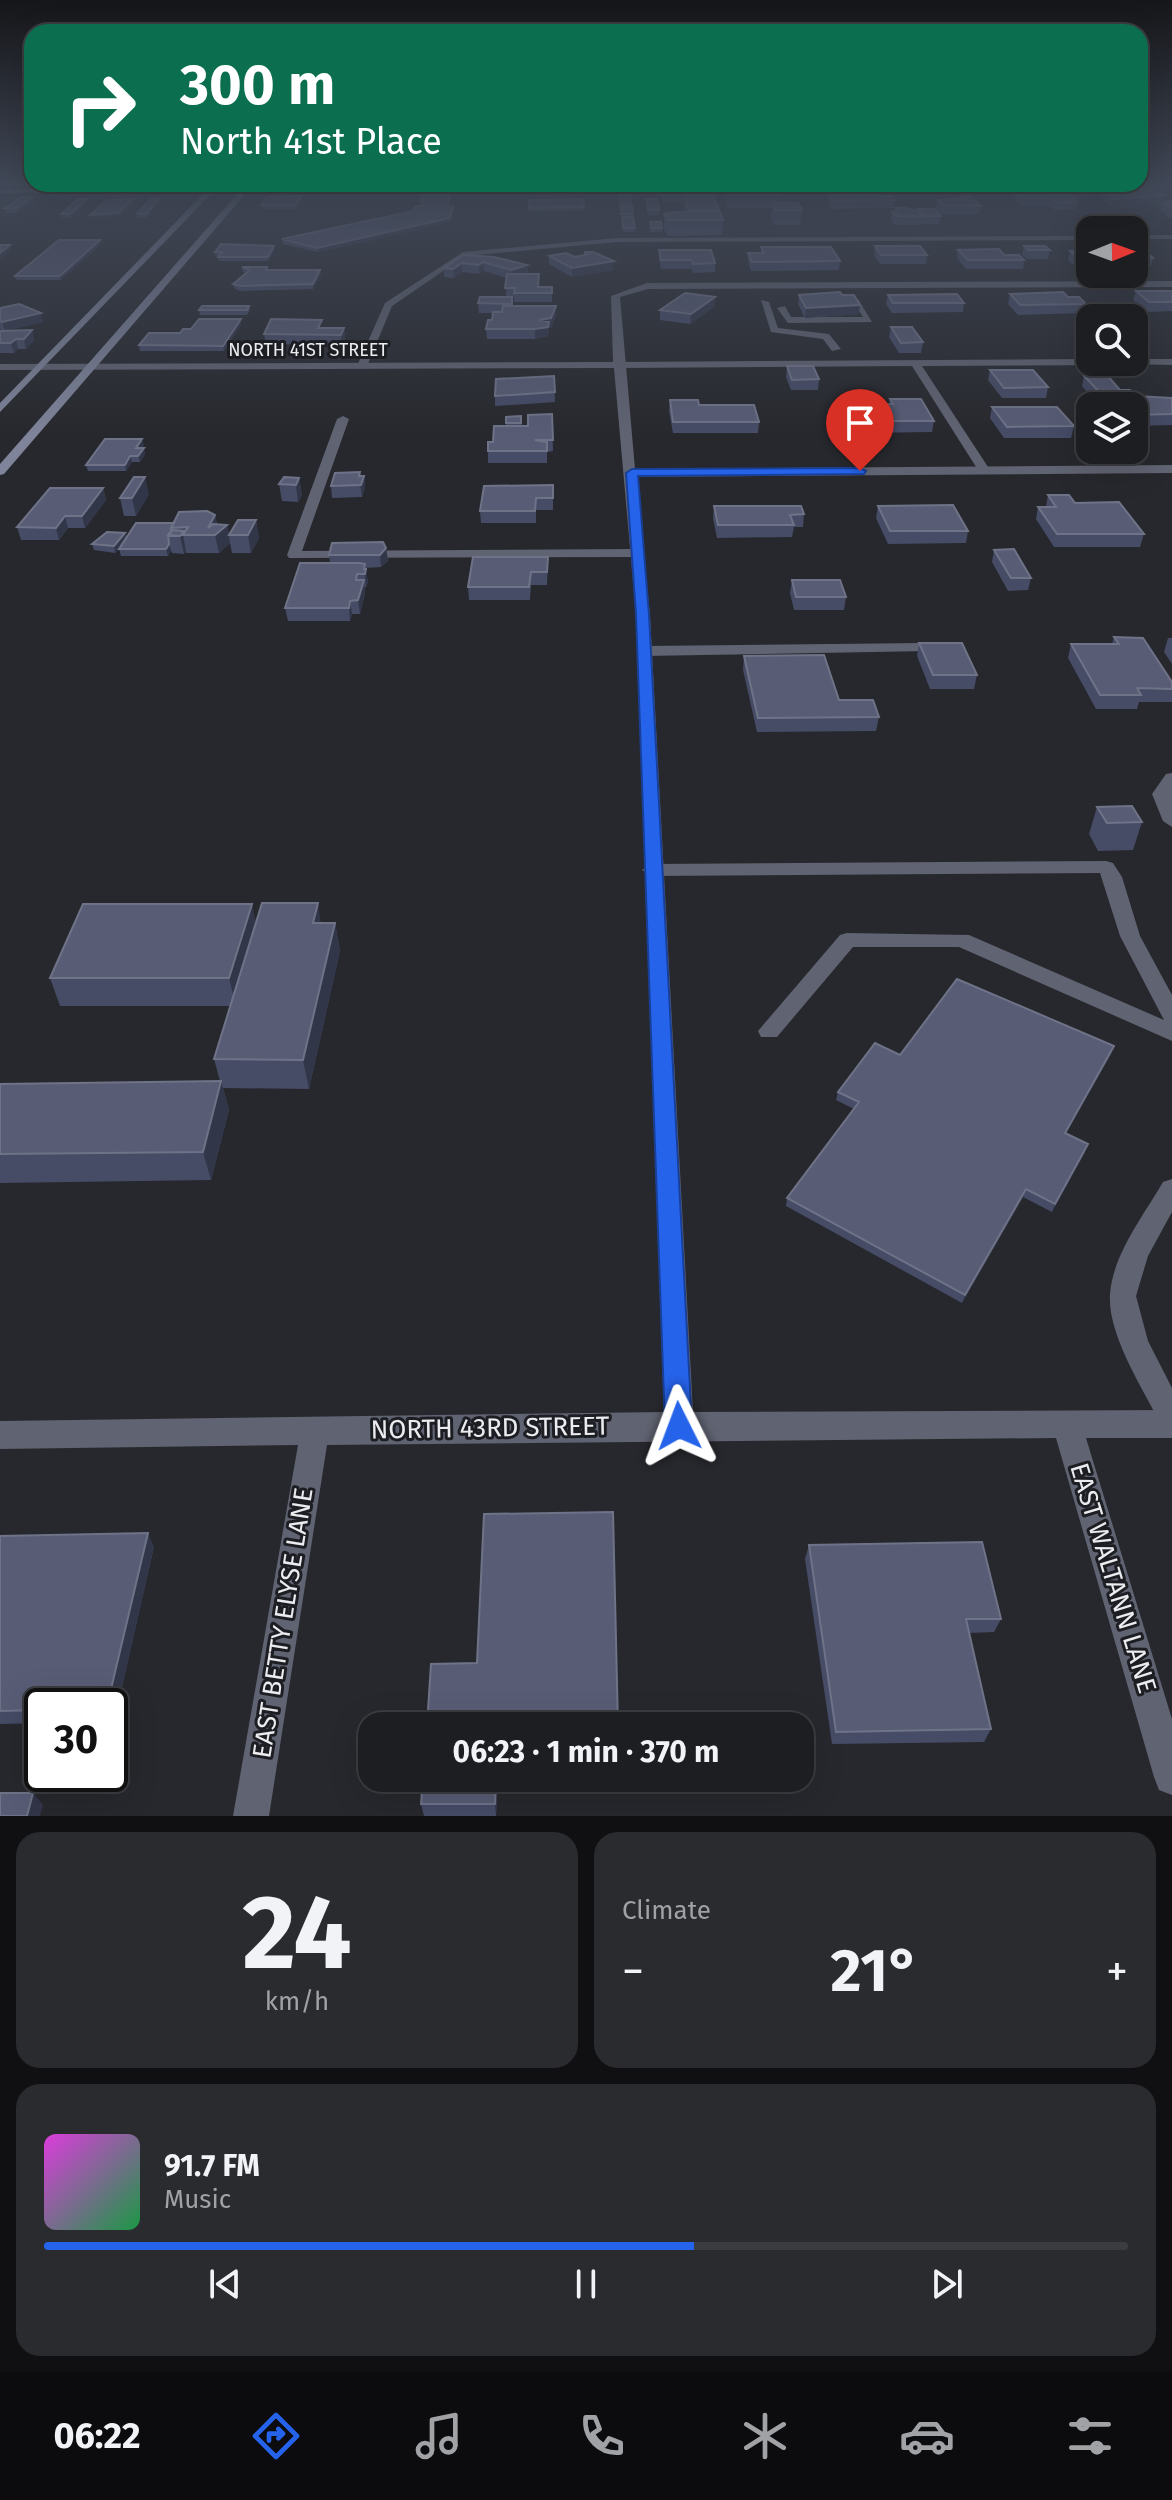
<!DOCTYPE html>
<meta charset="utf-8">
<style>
body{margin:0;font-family:"Fira Sans",sans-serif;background:#2a2b2f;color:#f1f3f6;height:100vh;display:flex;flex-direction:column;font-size:30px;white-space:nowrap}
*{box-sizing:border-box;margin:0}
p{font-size:26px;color:#a0a2a5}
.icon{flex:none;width:44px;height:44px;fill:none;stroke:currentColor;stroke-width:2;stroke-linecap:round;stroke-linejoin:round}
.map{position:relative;height:1816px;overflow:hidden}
.panel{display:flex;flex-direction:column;gap:16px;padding:16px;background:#101013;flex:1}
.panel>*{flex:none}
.top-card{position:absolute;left:24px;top:24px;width:1124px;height:168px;border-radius:24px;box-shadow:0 8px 32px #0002,0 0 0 2px #3b3c40;background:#0b6e4f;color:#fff;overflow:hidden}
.needle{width:52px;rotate:89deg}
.tools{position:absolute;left:1076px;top:216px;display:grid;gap:16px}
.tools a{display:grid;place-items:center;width:72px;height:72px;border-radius:16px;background:#1d1e22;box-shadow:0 8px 32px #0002,0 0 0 2px #3b3c40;font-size:40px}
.speed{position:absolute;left:24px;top:1688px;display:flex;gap:16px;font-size:40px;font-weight:700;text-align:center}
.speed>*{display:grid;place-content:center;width:104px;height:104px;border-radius:50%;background:#1d1e22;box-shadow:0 8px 32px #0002,0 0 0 2px #3b3c40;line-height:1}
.speed .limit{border:4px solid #111;border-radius:12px;background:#fff;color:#111}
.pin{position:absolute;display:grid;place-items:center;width:68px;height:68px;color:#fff;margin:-82px -34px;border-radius:50% 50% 50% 0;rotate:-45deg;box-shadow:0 0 8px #0007}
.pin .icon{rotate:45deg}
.me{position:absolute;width:88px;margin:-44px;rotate:357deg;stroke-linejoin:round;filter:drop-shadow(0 0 6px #0008)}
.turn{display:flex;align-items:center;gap:28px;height:168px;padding:0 24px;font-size:36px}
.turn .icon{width:104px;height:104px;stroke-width:2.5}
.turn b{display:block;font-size:56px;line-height:68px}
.big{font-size:60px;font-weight:700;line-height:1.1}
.panel .widget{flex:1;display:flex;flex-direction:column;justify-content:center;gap:12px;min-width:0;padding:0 28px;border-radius:24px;background:#2a2b2f}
.panel .dial{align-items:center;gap:0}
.dial b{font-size:104px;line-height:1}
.song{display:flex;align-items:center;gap:24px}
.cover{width:96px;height:96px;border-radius:12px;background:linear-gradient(135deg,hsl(300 70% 55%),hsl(140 70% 35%))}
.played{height:8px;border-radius:4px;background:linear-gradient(90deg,#2563eb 60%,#3b3c40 60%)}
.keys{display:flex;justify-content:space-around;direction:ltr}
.heat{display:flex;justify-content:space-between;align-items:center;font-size:44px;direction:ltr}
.panel .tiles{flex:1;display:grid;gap:16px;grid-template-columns:1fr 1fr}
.widget:last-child{grid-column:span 2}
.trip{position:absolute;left:358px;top:1712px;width:456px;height:80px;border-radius:24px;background:#1d1e22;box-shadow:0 8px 32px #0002,0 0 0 2px #3b3c40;font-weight:700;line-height:80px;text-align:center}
.tab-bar{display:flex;height:128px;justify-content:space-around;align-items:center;background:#0c0c0e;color:#a0a2a5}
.tab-bar .icon{width:56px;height:56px}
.tab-bar .on{color:#2563eb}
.tab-bar b{font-size:36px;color:#f1f3f6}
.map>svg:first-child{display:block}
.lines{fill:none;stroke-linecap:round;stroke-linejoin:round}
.lane{fill:#606371;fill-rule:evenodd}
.street{fill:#606371;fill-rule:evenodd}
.secondary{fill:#7f849a;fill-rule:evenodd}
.wall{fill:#464b66}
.shaded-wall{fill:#323649}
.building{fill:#585c75;stroke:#6f7388;stroke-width:2}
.route{fill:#2563eb;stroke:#184099;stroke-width:2}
.labels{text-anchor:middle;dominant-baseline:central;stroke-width:6;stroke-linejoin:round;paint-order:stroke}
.far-street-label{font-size:18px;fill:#ebecef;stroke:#1d1e23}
.near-street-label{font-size:26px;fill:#ebecef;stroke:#1d1e23}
</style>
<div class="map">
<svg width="1172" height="1816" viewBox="0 0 1172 1816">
<rect width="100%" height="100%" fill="#27282d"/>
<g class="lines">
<path class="lane" d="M1134,235H1172V239H1134Z
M1090,236V240L617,242L465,256L392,306L367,366L362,369L357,366L385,303L463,252L617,238Z
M858,299L872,322L788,323L777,308L785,306L791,317H863L853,302Z
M761,300L769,302L778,328L829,334L841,349L832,351L823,339L771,332Z
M1090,359V362H1113L1108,365L922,366L990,470L984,474L978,470L912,366L617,368L612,365L617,362Z
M1134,359H1172V365L1130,364L1129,362H1134Z
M343,416L349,419L302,551L638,549L645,553L638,557L289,558L287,555L337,419Z
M923,643L928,645V651L644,656L636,651L644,646Z
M1106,861L1113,863L1122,877L1140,936L1172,995V1041L959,947H853L777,1037H761L758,1031L840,935L847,933L969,935L1164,1020L1120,936L1100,873L652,876L642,870L652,864Z
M1172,1179V1212L1148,1256L1136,1296L1148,1341L1172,1388V1431L1162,1427C1144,1390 1107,1335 1110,1294C1113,1254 1144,1215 1163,1182Z"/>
<path class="street" d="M1172,281V287L648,289L620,297L635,469L1172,465V473L636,477L650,615L693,1412L1172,1410V1438H1086L1172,1719V1795L1159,1790L1154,1777L1056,1438L327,1445L269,1816H233L298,1445L0,1449V1421L664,1412L636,615L614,368L0,370V364L613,362L611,296L647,283Z
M1172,773V827L1163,821L1152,794L1166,774Z"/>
<path class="secondary" d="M1172,183V187L247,192L4,474L0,475V464L239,192H213L0,412V403L205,192L0,193V189L209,188L213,184H220L217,188H243L246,184H253L251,188Z"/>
</g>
<path class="wall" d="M661,184L705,188V191L719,210L723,220L722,235L668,236L664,229V214L685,212L683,203H662L661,198Z
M725,185L782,194L781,203L802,210L800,225H774L771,218L772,208H728L724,199Z
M1103,190L1163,203L1172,201V218L1166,217L1167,213L1159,212L1161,204L1163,203L1113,207L1102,198Z
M1015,192L1077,202L1076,210H1055L1050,206H1021L1014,200Z
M619,193H630L635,232H623Z
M829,196H877L895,200L894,208L832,209L828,204Z
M33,197L34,201L18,213H6L5,208Z
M451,197L449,206L453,210L450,222L318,252L283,244L282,239L414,211L422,206V205H420V201Z
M583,199L584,211L529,212V200Z
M646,199L659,210V215H648Z
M302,200L297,209H262L261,205Z
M938,200L981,206L979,214H952L940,213L936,208Z
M161,202L147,218H137V214Z
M88,203L71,218H62L61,214Z
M896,208L918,211V209L941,216L939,224H923L922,223L921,225H895L891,220L892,212L895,211Z
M650,222L662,228V232H650Z
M101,244L61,280H16L15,276Z
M875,246L927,255L926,264H880L874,255Z
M1024,246L1050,250L1048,259H1027L1022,254Z
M761,247L840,261L839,270L751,271L748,261V253H761Z
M1134,249L1153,258L1151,266H1134Z
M275,250L268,261H219L218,256H215V252Z
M659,250L715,263V272L693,273L692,269H661L659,258Z
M958,250L1004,255L1024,260L1023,269H966L957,258Z
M1090,250V266H1075L1068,260L1070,251Z
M584,252L613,270L572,277L549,264V256L575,257L584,255Z
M463,255L527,265L528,274L539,287H552V302H514V297H512L513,306H556V315L551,328H549L548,336L535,339H487L486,329L492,320L493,313H479L478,303L506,297L507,278L484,271L479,274L462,272L454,278L444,277V268Z
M242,267H267L268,270L321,274L313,289L240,291L234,288L233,284L246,273L243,272Z
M1136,291H1172V311L1146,312L1133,300Z
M1010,294L1068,297L1086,304L1084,313L1018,315L1008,304Z
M799,295H842L859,314L805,318L798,304Z
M888,295L964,303L963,312L892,313L886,304Z
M715,297L714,307L690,324L660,320V310Z
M249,306L250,310L247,315H200L199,310Z
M0,308L43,322L8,330H32L34,340L26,349H18L14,353H0V331H3L0,329Z
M241,319V324L224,351H140L139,345L191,329Z
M891,327L923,342L921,353H899L889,337Z
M323,328H344L345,338L342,345L266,344L264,334Z
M1134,338L1144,343L1142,353H1134Z
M787,366L819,379L818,390H791L786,377Z
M990,370L1048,387L1046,398H1002L988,380Z
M554,376L555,402L495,406V396Z
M1084,376L1136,396L1172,398V425L1134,426V406H1099L1082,386Z
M890,399L934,421L932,432L858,433L850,416L851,405L889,404Z
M670,400L759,422L758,433H673L669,411Z
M992,407L1074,426L1071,438H1004L990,418Z
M552,414L553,451L547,452V463H488V451L493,442L506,426V417L521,416L522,426H528Z
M144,445L141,448L145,454L140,462H132L126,471H88L86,465Z
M360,476H364L365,487L362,497L332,498L331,486Z
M299,478L302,495L298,502L282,501L279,484Z
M553,485V510H536V523H481L480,511Z
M103,488L106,500L85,528H68L59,540H21L17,527Z
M149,494L136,516H124L120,498Z
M1048,495L1075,503L1144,534L1140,547H1054L1036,519L1038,507H1046Z
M714,506L804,514L803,527H794L792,537L717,538L713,518Z
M878,506L968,531L966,543L888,544L876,518Z
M215,515L217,524L227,525L229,535L256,520L259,538L251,553H232L230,543L219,553H186V551L184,554L172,553L171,550L168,556H121L119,549L121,546L115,553L94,550L92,544L125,533L126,538L174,523Z
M386,548L388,561L381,567L365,568L368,582L366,587H365V593L360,614H352L350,621H288L285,608L330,563L329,555Z
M994,550L1031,578L1028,590L1008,591L992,562Z
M548,557L547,585H531L530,600H469L468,587Z
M792,580L846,597L844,610H794L790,593Z
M1114,637L1172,682V702H1139L1137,709H1096L1068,658L1071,644H1112Z
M1168,638H1172V664L1164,652Z
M919,643L977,675L974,689H930L917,656Z
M744,656L839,700L879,717L876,731L757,732L743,670Z
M1097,807L1142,822L1133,850L1098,851L1089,834Z
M256,923H335L340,951L309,1089L223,1088L229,1110L211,1180L0,1183V1084L220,1081L214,1059L230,1006H60L50,978Z
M1111,1054L1066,1133L1085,1152L1052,1212L1023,1197L962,1303L786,1206L787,1198L854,1109L836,1100L838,1092L900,1055Z
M0,1536L154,1547L114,1722H110V1706H42V1723L0,1724Z
M809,1545L1001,1619L994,1632L969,1633L991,1729L984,1742L832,1744L805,1559Z
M423,1778H498L496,1816H424L421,1804Z"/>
<path class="shaded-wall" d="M1165,195L1163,203L1113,207L1115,199Z
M302,196V200L297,209L296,205Z
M33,197L34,201L18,213L17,208Z
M160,198L161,202L147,218L146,214Z
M87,199L88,203L71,218L70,214Z
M133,199L134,203L119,217L91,219L90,215Z
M453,206L450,222L318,252L317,248Z
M100,240L101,244L61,280L60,276Z
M10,245L11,250L0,259V253Z
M274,246L275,250L268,261V257Z
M614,261L613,270L572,277V268Z
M483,262L484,271L479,274V265Z
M462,263V272L454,278L453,269Z
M527,265L528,274L512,279L511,270Z
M320,270L321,274L313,289V284Z
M715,297L714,307L690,324L691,314Z
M860,305L859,314L805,318L806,308Z
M556,306V315L551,328H549L548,336L535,339V329L539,320Z
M41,313L43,322L5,331L2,322Z
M241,319V324L224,351L223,346Z
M344,328L345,338L342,345L341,335Z
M32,330L34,340L26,349L24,339Z
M16,339L18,349L14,353L11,343Z
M142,439L144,445L138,454L136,448Z
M144,448L145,454L140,462L138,456Z
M130,456L132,462L126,471L125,465Z
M360,472L361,484L364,476L365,487L362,497L359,476Z
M145,477L149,494L136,516L132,498Z
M299,478L302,495L298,502L296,485Z
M103,488L106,500L85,528L82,516Z
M215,515L218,532L227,525L230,543L219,553L215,535L208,528Z
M65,516L68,528L59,540L56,528Z
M256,520L259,538L251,553L248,535Z
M184,531L185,535H183L186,551L184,554L180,536Z
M125,533L126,540L115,553L114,546Z
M169,544L171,550L168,556L166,549Z
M386,548L388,561L381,567L380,555Z
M365,564L368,582L366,587L364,569Z
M364,580L365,593L360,614L358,600Z
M350,601L352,614L350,621L349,608Z
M318,903L322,931L313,923Z
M252,904L258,932L236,1006L229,978Z
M335,923L340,951L309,1089L303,1060Z
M1114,1046L1111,1054L1062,1141L1065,1133Z
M221,1081L229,1110L211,1180L203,1152Z
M1088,1144L1085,1152L1052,1212L1055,1204Z
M1026,1189L1023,1197L962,1303L965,1295Z
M148,1533L154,1547L114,1722L110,1715V1706H107Z
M496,1778H498L496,1816L495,1804Z
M33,1793L43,1805L40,1816H27Z"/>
<path class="building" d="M661,184H703L705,188H662Z
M725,185H777L782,194H729Z
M1103,190H1157L1165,195L1115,199Z
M683,191H712L719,210H689Z
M875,192L877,196H892L895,200L832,201L829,196Z
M1015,192L1070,193L1077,202H1057L1052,198H1022Z
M423,193H451L447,206H453L450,218L317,248L282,239L414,211L415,206H422L424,201H420Z
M619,193H630L631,204H620Z
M302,196L296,205H261L267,197Z
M971,196L981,206H953L942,205L938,200Z
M22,197H33L17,208H5Z
M151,198H160L146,214H137Z
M78,199H87L70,214H61Z
M133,199L118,213L90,215L107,200Z
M583,199L584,207L529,208V200Z
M646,199H657L659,210H648Z
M1169,200L1172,201V206L1161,204Z
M773,203H798L802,210H775Z
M621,206H632L633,214H621Z
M896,208H905L918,211L922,217L896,216L892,212L898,211Z
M918,209H935L941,216H924Z
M675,212H720L723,220H669L664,214Z
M622,217H633L635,228H623Z
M650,222H661L662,228H651Z
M59,240H100L60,276H15Z
M221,244L274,246L268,257H218L222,252H215Z
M0,245H10L0,253Z
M875,246H920L927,255H881Z
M1024,246H1045L1050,250H1028Z
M761,247H831L840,261L752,262L748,253H764Z
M1142,248L1153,258H1134V249Z
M999,249L1004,255H1019L1024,260H968L958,250Z
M659,250H711L715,263L693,264L692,260H661Z
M1090,250V257H1077L1070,251Z
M584,252H593L614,261L572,268L549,256L566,253L575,257L589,254Z
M463,255L494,257L527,265L511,270L483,262L479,265L462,263L453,269L444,268Z
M242,267H267L266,270H320L313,284L240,286L233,284L250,270Z
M507,274H539L538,287H552V293H514L515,288H505Z
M1136,291H1172V302H1149Z
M840,292L842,295H854L860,305L806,308L799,295Z
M1063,292L1068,297H1079L1086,304L1020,305L1010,294Z
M685,293L715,297L691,314L660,310Z
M957,294L964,303H893L888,295Z
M480,297H512V304L478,303Z
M19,304L41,313L2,322L0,321V308Z
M202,306H249L247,310H199Z
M503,306H556L551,318L539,320L549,322L548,327L535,329H486L488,320H492L493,312H502Z
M199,319H241L223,346L139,345L149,333H180L183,329H191Z
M271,319L322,320L318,328H344L341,335L264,334Z
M891,327H912L923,342L901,343Z
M32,330L24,339H16L11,343H0V331Z
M1134,338H1139L1144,343H1134Z
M787,366H813L819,379L792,380Z
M990,370H1033L1048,387L1004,388Z
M1107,375L1120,390H1130L1136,396L1172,398V414L1134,415V406H1120H1132L1125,398H1105L1084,376Z
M554,376L555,392L495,396L496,379Z
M890,399H921L934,421H860L851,405L893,404Z
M670,400H698L699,405H754L759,422H673Z
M992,407H1057L1074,426L1007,427Z
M552,414L553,440H535L547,442V451H488V442H493L494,426H528V415Z
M521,416V423H506V417Z
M105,439H142L136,448H144L138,456H130L125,465H86Z
M360,472L359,476H364L361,485L331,486L335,473Z
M134,477H145L132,498H120Z
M284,477L299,478L296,485L279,484Z
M553,485V498H536L535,511H480L484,486Z
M50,488H103L82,516H65L56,528L17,527Z
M1048,495H1069L1075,503L1119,502L1144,534H1057L1038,507H1056Z
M953,505L968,531H890L878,506Z
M714,506H801L804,514L790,515L794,525H718Z
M207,511L215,515L208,528L213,524L227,525L215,535H183L188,527L171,528L179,512Z
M238,520H256L248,535H229Z
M136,523H174L171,528L172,531L168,535L169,544L166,549H119Z
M172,530L184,531L180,536L168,535Z
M107,532L125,533L114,546L92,544Z
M383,542L386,548L380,555H329L332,543Z
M1014,549L1031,578H1011L994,550Z
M473,557H548L547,572H531L529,587H468Z
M300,563H360L365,564L364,569H366L365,574H357L356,580H364L358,600L350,601L349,608H285Z
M792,580H840L846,597H796Z
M1114,637L1143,638L1172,682V689L1137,688L1141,695H1100L1071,644H1119Z
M919,643H962L977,675H933Z
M824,655L839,700H873L879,717L758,718L744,656Z
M1132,806L1142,822L1107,823L1097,807Z
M262,903H318L313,923H335L303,1060L214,1059Z
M83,904H252L229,978H50Z
M957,979L1114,1046L1065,1133L1088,1144L1055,1204L1026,1189L965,1295L787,1198L859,1102L838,1092L875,1043L900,1055Z
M221,1081L203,1152L0,1154V1084Z
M613,1512L618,1726H427L431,1664L477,1663L484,1514Z
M148,1533L107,1706H42V1710L0,1711V1536Z
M982,1542L1001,1619H966L991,1729L836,1732L809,1545Z
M423,1778H496L495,1804H421Z
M0,1793H33L27,1816H0Z"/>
<linearGradient id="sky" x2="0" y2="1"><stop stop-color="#151619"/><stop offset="0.42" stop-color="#414857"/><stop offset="1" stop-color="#414857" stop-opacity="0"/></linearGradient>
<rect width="1172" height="438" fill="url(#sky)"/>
<path class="route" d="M860,468L866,471L864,474L638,476L649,615L692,1426L688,1434L679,1438L669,1434L665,1426L636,615L626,473L632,469Z"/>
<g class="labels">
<g class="far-street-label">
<text x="308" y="350">NORTH 41ST STREET</text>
</g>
<g class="near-street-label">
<text transform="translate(490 1428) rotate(-1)">NORTH 43RD STREET</text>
<text transform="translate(1113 1578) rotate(73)">EAST WALTANN LANE</text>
<text transform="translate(283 1623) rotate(-81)">EAST BETTY ELYSE LANE</text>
</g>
</g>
</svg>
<div class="tools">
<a><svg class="needle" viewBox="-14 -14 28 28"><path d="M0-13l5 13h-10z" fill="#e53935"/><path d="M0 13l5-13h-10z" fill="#a0a2a5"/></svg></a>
<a><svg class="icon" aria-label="search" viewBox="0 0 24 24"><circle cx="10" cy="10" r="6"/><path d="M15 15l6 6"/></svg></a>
<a><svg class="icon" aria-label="layers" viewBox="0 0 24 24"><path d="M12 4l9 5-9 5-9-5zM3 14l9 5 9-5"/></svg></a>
</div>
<div class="speed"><div class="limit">30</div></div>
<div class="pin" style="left:860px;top:471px;background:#d93025"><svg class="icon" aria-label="arrive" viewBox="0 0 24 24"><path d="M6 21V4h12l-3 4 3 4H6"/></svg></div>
<svg class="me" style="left:679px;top:1426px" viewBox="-20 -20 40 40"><path d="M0-17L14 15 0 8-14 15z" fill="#2563eb" stroke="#fff" stroke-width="4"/></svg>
<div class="trip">06:23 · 1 min · 370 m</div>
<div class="top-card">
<div class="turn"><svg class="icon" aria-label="right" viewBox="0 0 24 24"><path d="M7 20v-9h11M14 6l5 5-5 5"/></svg><div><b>300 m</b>North 41st Place</div></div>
</div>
</div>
<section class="panel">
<div class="tiles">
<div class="widget dial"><b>24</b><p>km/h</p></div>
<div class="widget"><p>Climate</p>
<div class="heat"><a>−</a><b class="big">21°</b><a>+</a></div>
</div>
<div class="widget">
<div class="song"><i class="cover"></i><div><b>91.7 FM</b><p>Music</p></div></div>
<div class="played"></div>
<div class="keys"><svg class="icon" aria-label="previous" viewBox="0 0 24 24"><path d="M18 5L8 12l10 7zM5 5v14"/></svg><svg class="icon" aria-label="pause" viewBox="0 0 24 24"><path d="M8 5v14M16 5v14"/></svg><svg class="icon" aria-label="next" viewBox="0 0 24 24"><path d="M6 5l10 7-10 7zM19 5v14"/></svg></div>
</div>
</div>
</section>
<nav class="tab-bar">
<b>06:22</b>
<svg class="icon on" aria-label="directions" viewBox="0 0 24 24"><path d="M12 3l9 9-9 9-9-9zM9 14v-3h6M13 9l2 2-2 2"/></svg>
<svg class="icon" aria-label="music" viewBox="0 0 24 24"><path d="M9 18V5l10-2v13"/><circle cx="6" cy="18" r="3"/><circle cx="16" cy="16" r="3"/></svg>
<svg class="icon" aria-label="phone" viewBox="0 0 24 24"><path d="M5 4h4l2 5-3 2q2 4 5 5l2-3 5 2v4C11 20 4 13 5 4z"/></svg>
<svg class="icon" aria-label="climate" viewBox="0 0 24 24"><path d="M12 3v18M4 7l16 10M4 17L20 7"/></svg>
<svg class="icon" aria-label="car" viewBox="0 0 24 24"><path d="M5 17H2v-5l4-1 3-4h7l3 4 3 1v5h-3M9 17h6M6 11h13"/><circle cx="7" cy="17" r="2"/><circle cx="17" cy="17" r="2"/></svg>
<svg class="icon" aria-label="filters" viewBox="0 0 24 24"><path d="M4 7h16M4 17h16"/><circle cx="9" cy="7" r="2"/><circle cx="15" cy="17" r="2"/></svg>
</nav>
